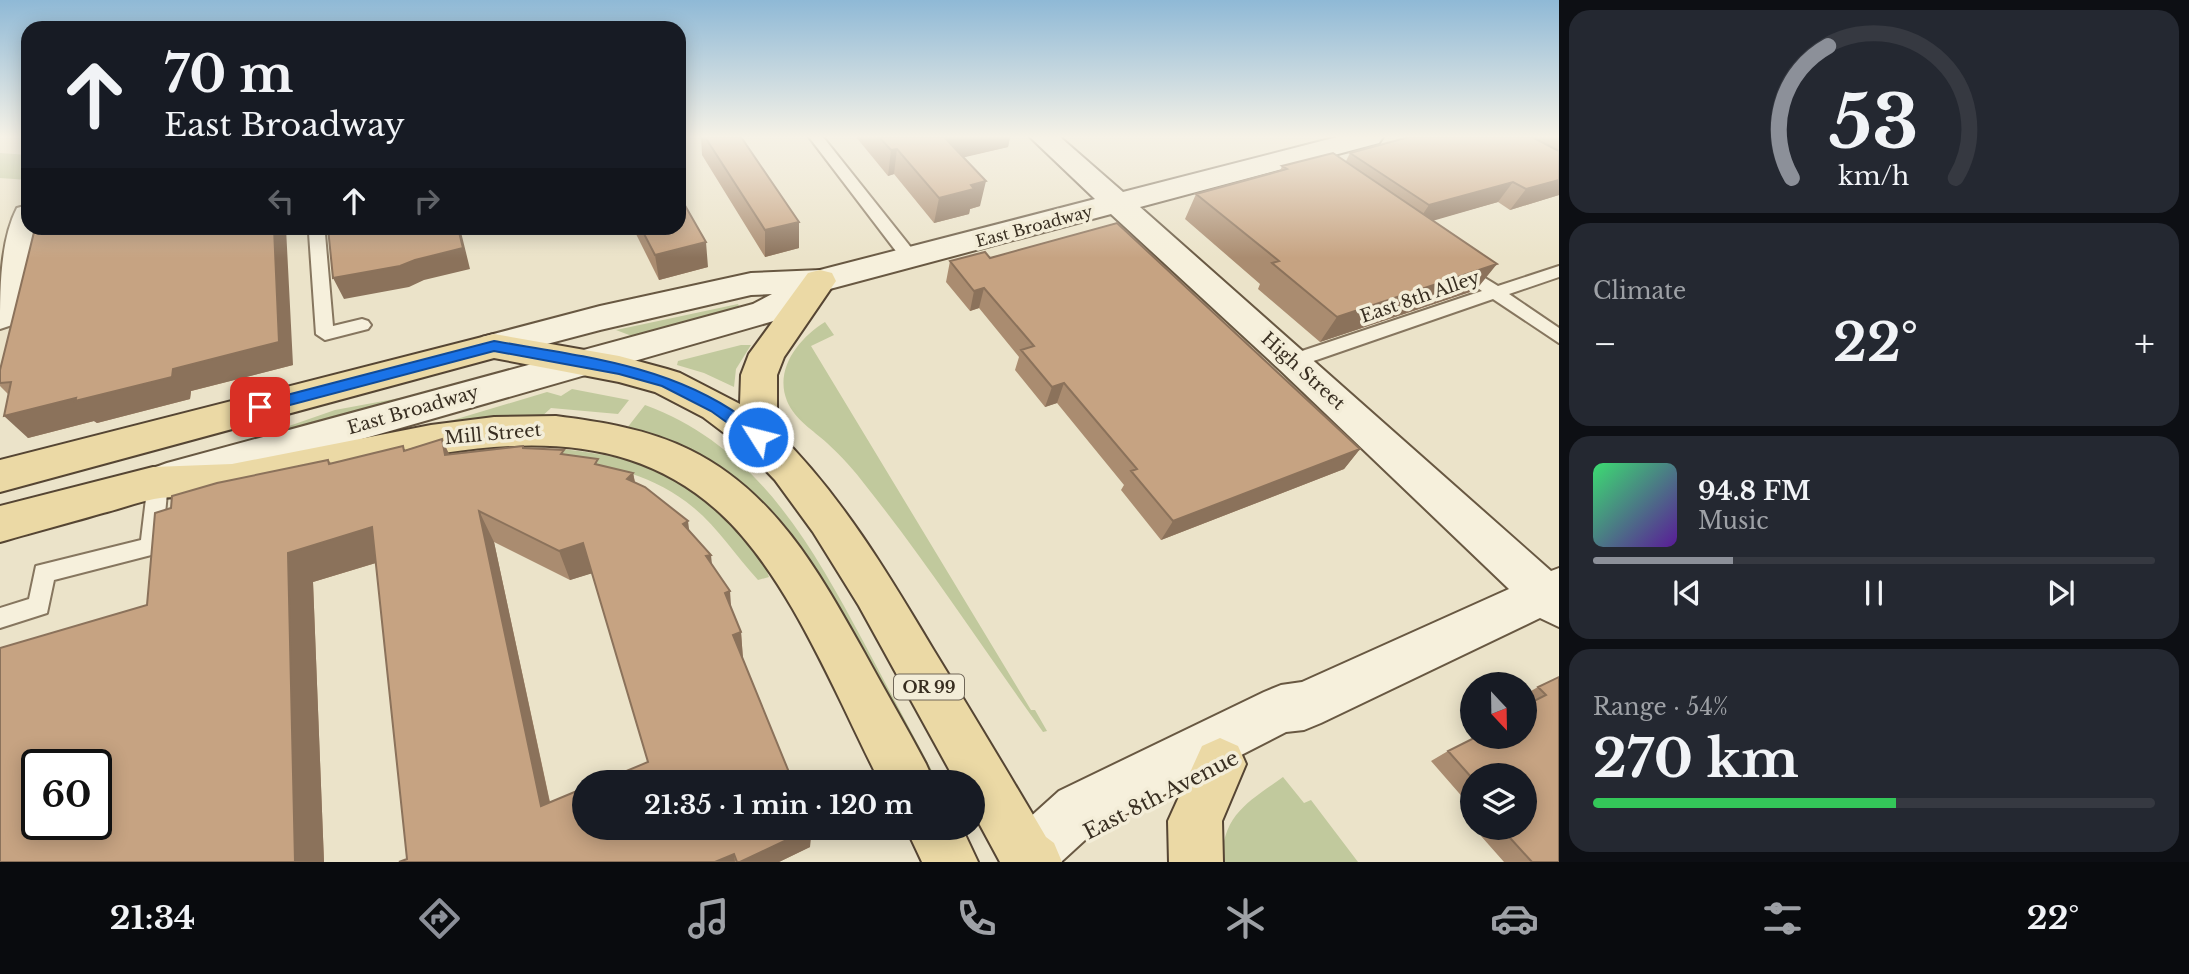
<!DOCTYPE html>
<meta charset="utf-8">
<style>
body{margin:0;font-family:"Libre Baskerville",serif;background:#242831;color:#f1f3f6;height:100vh;display:flex;flex-direction:column;font-size:26px;white-space:nowrap}
*{box-sizing:border-box;margin:0}
p{font-size:23px;color:#9ea1a6}
.icon{flex:none;width:38px;height:38px;fill:none;stroke:currentColor;stroke-width:2;stroke-linecap:round;stroke-linejoin:round}
.map{position:relative;flex:1;overflow:hidden}
.sheet{display:flex;flex-direction:column;gap:10px;padding:10px;background:#0d0f14;width:630px}
.sheet>*{flex:none}
.hud{position:absolute;left:21px;top:21px;width:665px;height:214px;border-radius:21px;box-shadow:0 4px 18px #0003;background:#171b24;color:#f1f3f6;overflow:hidden}
.needle{width:46px;rotate:158deg}
.buttons{position:absolute;left:1460px;top:672px;display:grid;gap:14px}
.buttons a{display:grid;place-items:center;width:77px;height:77px;border-radius:50%;background:#171b24;box-shadow:0 4px 18px #0003;font-size:35px}
.speed{position:absolute;left:21px;top:749px;display:flex;gap:14px;font-size:35px;font-weight:700;text-align:center}
.speed>*{display:grid;place-content:center;width:91px;height:91px;border-radius:50%;background:#171b24;box-shadow:0 4px 18px #0003;line-height:1}
.speed .limit{border:4px solid #111;border-radius:10px;background:#fff;color:#111}
.pin{position:absolute;display:grid;place-items:center;width:60px;height:60px;color:#fff;margin:-30px;border-radius:14px;box-shadow:0 4px 10px #0006}
.me{position:absolute;width:77px;margin:-38px;rotate:306deg;stroke-linejoin:round;filter:drop-shadow(0 0 5px #0008)}
.turn{display:flex;align-items:center;gap:24px;height:147px;padding:0 28px;font-size:32px}
.turn .icon{width:91px;height:91px;stroke-width:2.5}
.turn b{display:block;font-size:49px;line-height:60px}
.lanes{display:flex;align-items:center;height:66px;padding:0 28px;background:#0003;justify-content:center;gap:35px;direction:ltr}
.lanes .off{opacity:.35}
.big{font-size:52px;font-weight:800;line-height:1.1}
.sheet .widget{flex:1;display:flex;flex-direction:column;justify-content:center;gap:10px;min-width:0;padding:0 24px;border-radius:21px;background:#242831}
.sheet .dial{align-items:center;gap:0}
.dial svg{height:182px;overflow:visible;fill:none;stroke:#363941;stroke-width:7;stroke-linecap:round;text-anchor:middle}
.dial text{fill:#f1f3f6;stroke:none}
.song{display:flex;align-items:center;gap:21px}
.cover{width:84px;height:84px;border-radius:10px;background:linear-gradient(135deg,hsl(140 70% 55%),hsl(270 70% 35%))}
.played{height:7px;border-radius:4px;background:linear-gradient(90deg,#8c9099 25%,#363941 25%)}
.keys{display:flex;justify-content:space-around;direction:ltr}
.heat{display:flex;justify-content:space-between;align-items:center;font-size:38px;direction:ltr}
.charge{height:10px;border-radius:5px;background:linear-gradient(90deg,#34c759 54%,#363941 0)}
.trip{position:absolute;left:572px;top:770px;width:413px;height:70px;border-radius:35px;background:#171b24;box-shadow:0 4px 18px #0003;font-weight:800;line-height:70px;text-align:center}
.menu{display:flex;height:112px;justify-content:space-around;align-items:center;background:#090b0e;color:#9ea1a6}
.menu .icon{width:49px;height:49px}
.menu .active{color:#8c9099}
.menu b{font-size:32px;color:#f1f3f6}
main{display:flex;flex:1;min-height:0}
.map>svg:first-child{display:block}
.green{fill:#c1c99d}
.lines{fill:none;stroke-linecap:round;stroke-linejoin:round}
.lane-casing{stroke:#86765f;stroke-width:4}
.street-casing{stroke:#86765f;stroke-width:4}
.secondary-casing{stroke:#685842;stroke-width:4}
.primary-casing{stroke:#554533;stroke-width:4}
.lane{fill:#f6f0dc;fill-rule:evenodd}
.street{fill:#f6f0dc;fill-rule:evenodd}
.secondary{fill:#f6f0dc;fill-rule:evenodd}
.primary{fill:#ebd9a5;fill-rule:evenodd}
.wall{fill:#aa8c70}
.shaded-wall{fill:#8b725b}
.building{fill:#c6a382;stroke:#8b725b;stroke-width:2;fill-rule:evenodd}
.route{fill:#1a73e8;stroke:#114b97;stroke-width:2}
.labels{text-anchor:middle;dominant-baseline:central;stroke-width:7;stroke-linejoin:round;paint-order:stroke}
.far-street-label{font-size:16px;fill:#382e21;stroke:#f3edd8}
.shield{fill:#f3edd8;stroke:#706758;stroke-width:2}
.shield-label{font-size:16px;font-weight:bold;fill:#382e21}
.street-label{font-size:18px;fill:#382e21;stroke:#f3edd8}
.near-street-label{font-size:21px;fill:#382e21;stroke:#f3edd8}
</style>
<main>
<div class="map">
<svg width="1559" height="862" viewBox="0 0 1559 862">
<rect width="100%" height="100%" fill="#ebe3c9"/>
<path class="green" d="M0,153L28,155V180L0,178Z
M738,304L740,308L637,338L616,330Z
M825,322L834,335L811,346L1031,710H1035L1047,731L1043,732C984,650 929,565 866,486C855,471 841,456 827,443C813,430 795,420 787,401C774,369 799,338 825,322Z
M741,345H751L736,369L734,387L704,373L677,365L678,361Z
M572,389L629,400L618,414L551,408L539,419L430,427L547,392L561,396Z
M405,397V402L266,440V434L335,410Z
M645,405C756,446 810,542 863,641C888,688 913,735 938,782H920L829,607L751,495L726,471L701,455L656,435L627,428Z
M562,449C604,454 663,463 697,490C709,500 720,513 732,524C748,540 762,555 769,577L758,580C736,556 718,528 694,508C655,475 608,465 559,458Z
M1283,777L1304,803L1311,800L1358,862H1222C1222,815 1248,802 1283,777Z"/>
<g class="lines">
<defs>
<path id="lane" d="M809,137H823L917,255L919,259L917,263H905Z
M314,228H331L325,234L333,326L362,319L368,321L371,325L368,329L325,340L316,334L309,233Z
M1462,264L1498,286L1559,266V277L1509,294L1559,328V343L1493,299L1299,366H1287L1284,361L1287,356L1482,291L1456,273L1454,269Z
M158,474L165,476L168,482L162,547L159,553L54,580L47,613L0,628V608L29,599L36,566L141,540L148,482L151,476Z"/>
<path id="street" d="M28,205V228H40L17,317L12,325L0,329C0,290 0,241 17,208Z"/>
<path id="secondary" d="M1030,137H1060L1123,192L1337,137H1383L1379,143L1140,207L1551,571L1559,568V627L1540,618L1321,723L1304,730L1286,732L1097,829L1061,862H1002L1000,856L1008,837L1059,791L1264,692L1281,685L1302,682L1509,589L1280,370L1111,214L826,290L777,320L167,495L153,490L147,479L153,468L167,463L753,304L772,294L751,295L600,330L494,358L482,355L476,346L482,337L600,306L751,273L820,270L1095,199Z"/>
<path id="primary" d="M820,270L832,273L836,281L784,357L777,375V432C841,495 887,572 933,649C971,711 1009,774 1046,837L1054,843L1062,862H1000L973,812V782H956L859,606L813,532L775,480L744,448L703,417L655,392L619,382L494,358L0,492V460L494,334L619,356L667,369L680,373L740,404L741,375L749,354L808,273Z
M556,416C602,422 648,429 690,450C775,492 819,572 864,652C884,689 906,726 926,764L934,782H880C837,698 789,576 720,513C588,391 398,466 245,495C215,500 184,494 154,499C137,502 120,509 103,513C69,523 34,532 0,542V506L153,467L232,464L431,425L494,417Z
M1220,738L1238,746L1246,764L1222,821L1223,862H1169L1168,821L1202,746Z
M906,828H962L978,862H922Z"/>
</defs>
<use href="#lane" class="lane-casing"/>
<use href="#street" class="street-casing"/>
<use href="#secondary" class="secondary-casing"/>
<use href="#primary" class="primary-casing"/>
<use href="#lane" class="lane"/>
<use href="#street" class="street"/>
<use href="#secondary" class="secondary"/>
<use href="#primary" class="primary"/>
</g>
<path class="wall" d="M701,137H741L799,248L765,257L702,155Z
M856,137H1010L1008,147L963,157L980,206L970,209L969,214L934,223L894,174L888,176Z
M1533,137H1559V151Z
M1559,151V195L1510,210L1498,202L1433,220L1476,290L1320,342L1258,289L1260,284L1185,219L1196,194L1280,171L1282,166L1346,161L1350,153Z
M633,228H679L708,267L659,280Z
M990,258L1360,449L1344,469L1161,540L1121,490L1124,485L1057,403L1045,407L1015,370L1019,357L979,308L970,311L946,282L950,261Z
M293,365L191,391L190,399L97,423L94,421L28,438L9,395L0,386V370Z
M442,439L449,455L524,448L565,454L600,465L633,473L635,482L689,531L712,565L741,632L743,659L648,762L592,573L570,580L494,542L550,802L810,847L779,862H399L407,859L376,563L313,582L324,862H0L147,605L328,460L331,463L405,450Z
M1559,677V862H1504L1481,836L1490,830L1488,828H1524L1472,775V808L1431,761L1448,751L1524,737L1526,705L1524,703V695L1538,687Z"/>
<path class="shaded-wall" d="M944,137H1010L1008,147L940,163Z
M897,149L894,174L888,176L891,150Z
M681,153L684,178L679,179V154Z
M1559,180V195L1510,210L1526,189Z
M986,181L980,206L970,209L969,214L934,223L939,198L971,185Z
M1513,182L1498,202L1415,226L1429,205Z
M799,222V248L765,257V230Z
M274,228H286L293,365L191,391L190,399L97,423L94,421L28,438L4,416Z
M458,228H460L470,269L424,280L409,287L344,299L333,278Z
M706,242L708,267L659,280L655,255Z
M1497,264L1476,290L1320,342L1337,317Z
M984,288L979,308L970,311L974,291Z
M1064,383L1057,403L1045,407L1052,387Z
M442,439L457,471L445,455Z
M1360,449L1344,469L1161,540L1173,521Z
M633,473L639,504L627,479Z
M479,511L494,542L555,827L541,806Z
M688,521L692,552L683,524Z
M372,527L392,558L313,582L324,862H295L288,553Z
M583,543L593,573L570,580L559,551Z
M711,555L714,584L706,556Z
M730,591L732,620L725,593Z
M741,632L743,659L733,635Z
M812,828L810,847L779,862H740Z
M734,854L735,862H715Z"/>
<path class="building" d="M705,137H741L799,222L765,230Z
M879,137H945H944L986,181L971,185L974,189L939,198L897,149L891,150Z
M1409,137H1532L1559,151V180L1526,189L1513,182L1429,205L1350,153Z
M1333,153L1497,264L1337,317L1272,263L1279,261L1196,194L1287,169L1282,166Z
M679,195L706,242L655,255L641,228H679Z
M1117,223L1360,449L1173,521L1131,471L1137,469L1064,383L1052,387L1021,350L1034,346L984,288L974,291L950,261L985,252L990,258Z
M35,228H274L279,342L173,369L172,377L75,401L76,398L4,416L11,382L0,383V370Z
M328,228H458L463,248L415,260L400,266L333,278Z
M442,439L445,455L523,446V448L564,450L561,454L598,459L595,464L633,473L627,479L645,487L688,521L683,524L711,555L706,556L730,591L725,593L741,632L733,635L793,782H600L648,762L583,543L559,551L479,511L541,806L584,788V828H812L740,862H737L734,854L715,862H399L407,859L372,527L288,553L295,862H0V648L147,605L155,513L171,508L172,496L217,483L328,460L329,464L403,446L404,451ZM37,765H96V824H37Z
M1559,677V862H1532L1501,828H1524V775H1472V778L1448,751L1476,737H1524V706L1546,695L1538,687Z"/>
<linearGradient id="sky" x2="0" y2="1"><stop stop-color="#8fb9d6"/><stop offset="0.53" stop-color="#f6f2e7"/><stop offset="1" stop-color="#f6f2e7" stop-opacity="0"/></linearGradient>
<rect width="1559" height="258" fill="url(#sky)"/>
<path class="route" d="M494,341C580,356 669,365 742,417C750,423 761,428 766,437L764,441H753L711,411L662,386L619,374L494,351L260,413L252,407L260,402Z"/>
<g class="labels">
<g class="far-street-label">
<text transform="translate(1034 226) rotate(-15)">East Broadway</text>
</g>
<rect class="shield" x="894" y="674.5" width="70" height="25" rx="5"/>
<g class="shield-label">
<text x="929" y="687">OR 99</text>
</g>
<g class="street-label">
<text transform="translate(1420 297) rotate(-19)">East 8th Alley</text>
<text transform="translate(1303 371) rotate(42)">High Street</text>
<text transform="translate(413 410) rotate(-16)">East Broadway</text>
<text transform="translate(493 434) rotate(-5)">Mill Street</text>
</g>
<g class="near-street-label">
<text transform="translate(1161 795) rotate(-27)">East 8th Avenue</text>
</g>
</g>
</svg>
<div class="buttons">
<a><svg class="needle" viewBox="-14 -14 28 28"><path d="M0-13l5 13h-10z" fill="#e53935"/><path d="M0 13l5-13h-10z" fill="#9ea1a6"/></svg></a>
<a><svg class="icon" aria-label="layers" viewBox="0 0 24 24"><path d="M12 4l9 5-9 5-9-5zM3 14l9 5 9-5"/></svg></a>
</div>
<div class="speed"><div class="limit">60</div></div>
<div class="pin" style="left:260px;top:407px;background:#d93025"><svg class="icon" aria-label="arrive" viewBox="0 0 24 24"><path d="M6 21V4h12l-3 4 3 4H6"/></svg></div>
<svg class="me" style="left:758px;top:437px" viewBox="-20 -20 40 40"><circle r="17" fill="#1a73e8" stroke="#fff" stroke-width="3"/><path d="M0-11L8 9 0 5-8 9z" fill="#fff"/></svg>
<div class="trip">21:35 · 1 min · 120 m</div>
<div class="hud">
<div class="turn"><svg class="icon" aria-label="ahead" viewBox="0 0 24 24"><path d="M12 20V5M6 11l6-6 6 6"/></svg><div><b>70 m</b>East Broadway</div></div>
<div class="lanes"><svg class="icon off" aria-label="left" viewBox="0 0 24 24"><path d="M17 20v-9H6M10 6l-5 5 5 5"/></svg><svg class="icon" aria-label="ahead" viewBox="0 0 24 24"><path d="M12 20V5M6 11l6-6 6 6"/></svg><svg class="icon off" aria-label="right" viewBox="0 0 24 24"><path d="M7 20v-9h11M14 6l5 5-5 5"/></svg></div>
</div>
</div>
<section class="sheet">
<div class="widget dial"><svg viewBox="0 0 100 80">
<path d="M14 69A42 42 0 1 1 86 69"/>
<path d="M14 69A42 42 0 0 1 30 11" stroke="#8c9099"/>
<text x="50" y="56" font-size="32" font-weight="700">53</text>
<text x="50" y="72" font-size="11">km/h</text>
</svg></div>
<div class="widget"><p>Climate</p>
<div class="heat"><a>−</a><b class="big">22°</b><a>+</a></div>
</div>
<div class="widget">
<div class="song"><i class="cover"></i><div><b>94.8 FM</b><p>Music</p></div></div>
<div class="played"></div>
<div class="keys"><svg class="icon" aria-label="previous" viewBox="0 0 24 24"><path d="M18 5L8 12l10 7zM5 5v14"/></svg><svg class="icon" aria-label="pause" viewBox="0 0 24 24"><path d="M8 5v14M16 5v14"/></svg><svg class="icon" aria-label="next" viewBox="0 0 24 24"><path d="M6 5l10 7-10 7zM19 5v14"/></svg></div>
</div>
<div class="widget"><p>Range · 54%</p><b class="big">270 km</b><div class="charge"></div></div>
</section>
</main>
<nav class="menu">
<b>21:34</b>
<svg class="icon active" aria-label="directions" viewBox="0 0 24 24"><path d="M12 3l9 9-9 9-9-9zM9 14v-3h6M13 9l2 2-2 2"/></svg>
<svg class="icon" aria-label="music" viewBox="0 0 24 24"><path d="M9 18V5l10-2v13"/><circle cx="6" cy="18" r="3"/><circle cx="16" cy="16" r="3"/></svg>
<svg class="icon" aria-label="phone" viewBox="0 0 24 24"><path d="M5 4h4l2 5-3 2q2 4 5 5l2-3 5 2v4C11 20 4 13 5 4z"/></svg>
<svg class="icon" aria-label="climate" viewBox="0 0 24 24"><path d="M12 3v18M4 7l16 10M4 17L20 7"/></svg>
<svg class="icon" aria-label="car" viewBox="0 0 24 24"><path d="M5 17H2v-5l4-1 3-4h7l3 4 3 1v5h-3M9 17h6M6 11h13"/><circle cx="7" cy="17" r="2"/><circle cx="17" cy="17" r="2"/></svg>
<svg class="icon" aria-label="filters" viewBox="0 0 24 24"><path d="M4 7h16M4 17h16"/><circle cx="9" cy="7" r="2"/><circle cx="15" cy="17" r="2"/></svg>
<b>22°</b>
</nav>
